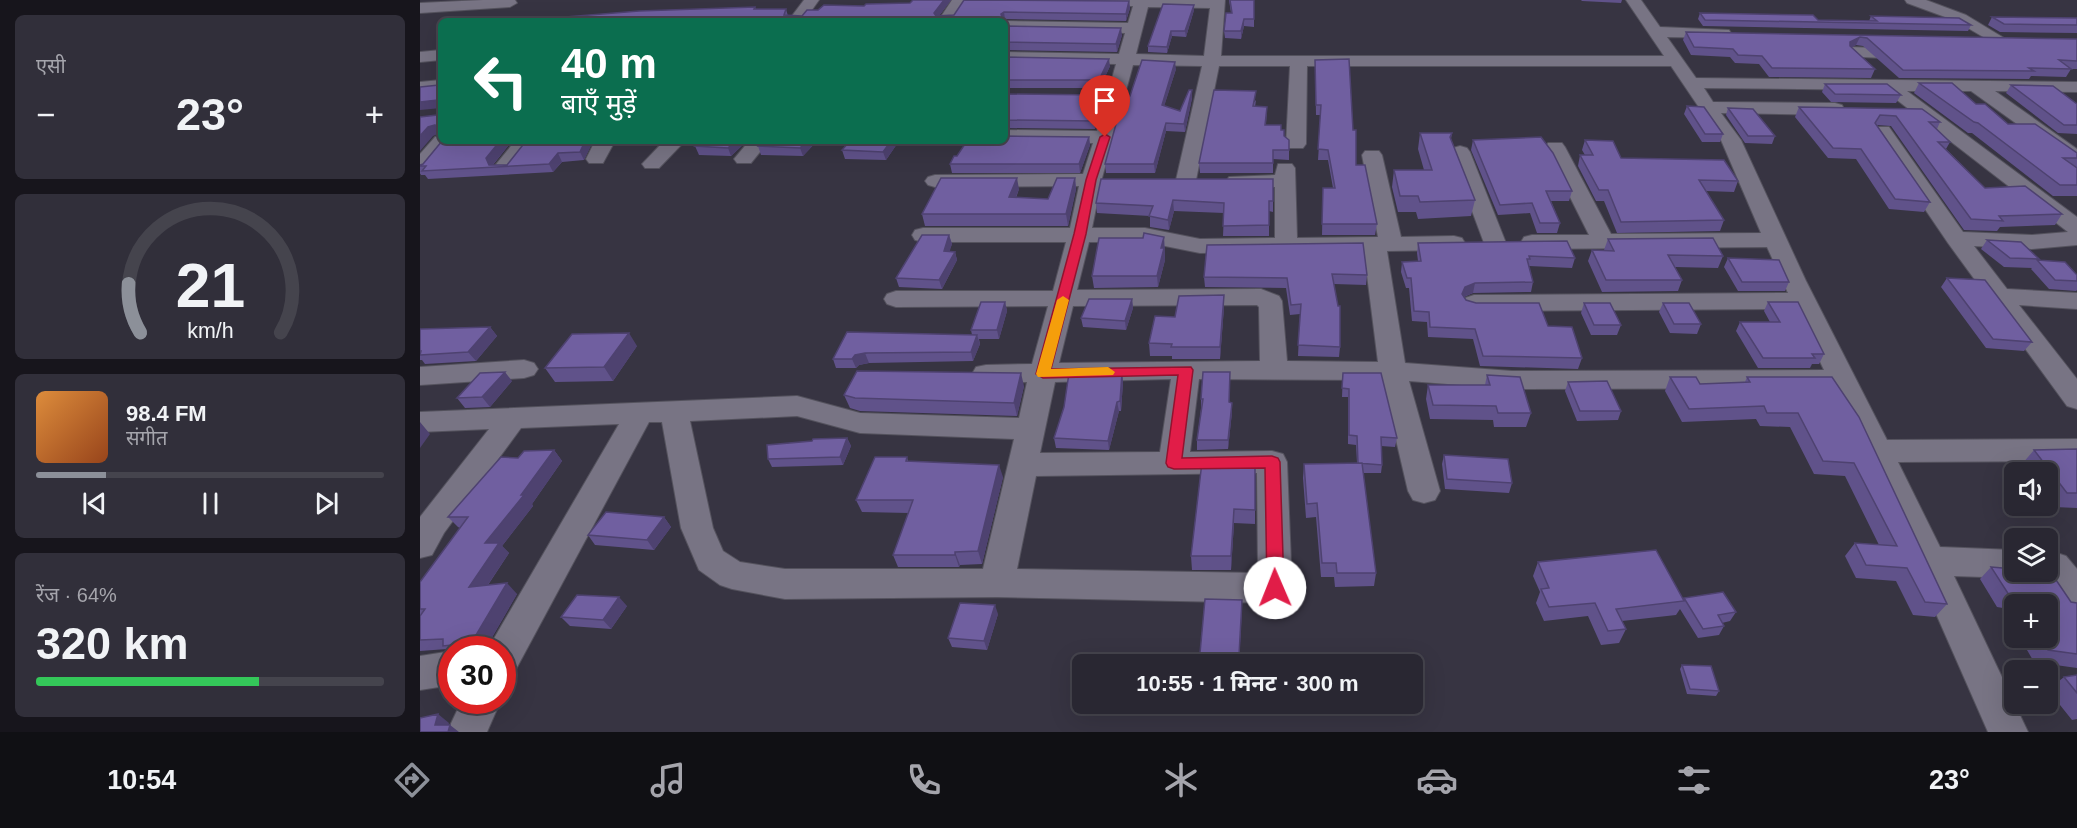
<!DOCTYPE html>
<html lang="hi">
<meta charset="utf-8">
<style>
body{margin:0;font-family:Arial,"Noto Sans Devanagari",sans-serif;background:#312f3a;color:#f1f3f6;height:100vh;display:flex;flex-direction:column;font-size:22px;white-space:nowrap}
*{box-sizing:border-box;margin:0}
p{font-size:20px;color:#a5a5ac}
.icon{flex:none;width:33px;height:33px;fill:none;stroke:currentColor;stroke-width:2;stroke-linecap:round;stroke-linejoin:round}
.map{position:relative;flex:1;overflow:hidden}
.sheet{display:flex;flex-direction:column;gap:15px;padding:15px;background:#17151c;width:420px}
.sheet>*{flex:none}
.banner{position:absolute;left:18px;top:18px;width:570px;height:126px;border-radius:9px;box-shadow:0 6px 24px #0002,0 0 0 2px #45444d;background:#0b6e4f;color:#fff;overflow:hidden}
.fabs{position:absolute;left:1584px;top:462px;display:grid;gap:12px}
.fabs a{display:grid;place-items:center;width:54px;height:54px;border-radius:9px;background:#292732;box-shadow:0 6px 24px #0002,0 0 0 2px #45444d;font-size:30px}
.speed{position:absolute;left:18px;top:636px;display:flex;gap:12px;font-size:30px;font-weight:700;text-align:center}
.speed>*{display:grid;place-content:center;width:78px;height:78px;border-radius:50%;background:#292732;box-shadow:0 6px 24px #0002,0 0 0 2px #45444d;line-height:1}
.speed .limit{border:9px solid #d22;background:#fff;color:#111}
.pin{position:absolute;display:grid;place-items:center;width:51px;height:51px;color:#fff;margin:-62px -26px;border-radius:50% 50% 50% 0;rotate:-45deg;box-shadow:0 0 6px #0007}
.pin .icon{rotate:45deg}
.me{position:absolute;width:66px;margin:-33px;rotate:359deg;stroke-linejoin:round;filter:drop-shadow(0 0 4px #0008)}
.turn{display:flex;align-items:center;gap:21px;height:126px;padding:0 24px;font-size:27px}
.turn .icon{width:78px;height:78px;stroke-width:2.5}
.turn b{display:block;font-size:42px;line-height:51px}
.big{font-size:45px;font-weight:700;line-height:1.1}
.sheet .card{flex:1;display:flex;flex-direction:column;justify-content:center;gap:9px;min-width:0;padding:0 21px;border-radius:9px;background:#312f3a}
.sheet .dial{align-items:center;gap:0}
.dial svg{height:156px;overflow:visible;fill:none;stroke:#45444d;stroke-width:7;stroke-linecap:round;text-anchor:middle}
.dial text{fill:#f1f3f6;stroke:none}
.song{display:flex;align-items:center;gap:18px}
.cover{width:72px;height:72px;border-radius:9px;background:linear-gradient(135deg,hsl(30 70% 55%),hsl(20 70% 35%))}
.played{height:6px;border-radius:3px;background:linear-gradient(90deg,#8c9099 20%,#45444d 20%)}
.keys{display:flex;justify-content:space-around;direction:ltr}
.heat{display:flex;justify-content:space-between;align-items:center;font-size:33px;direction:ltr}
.charge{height:9px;border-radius:4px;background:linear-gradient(90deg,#34c759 64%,#45444d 0)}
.trip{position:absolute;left:652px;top:654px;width:351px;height:60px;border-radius:9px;background:#292732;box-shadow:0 6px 24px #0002,0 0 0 2px #45444d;font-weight:700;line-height:60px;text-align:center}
.menu{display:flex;height:96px;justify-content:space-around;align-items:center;background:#101014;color:#a5a5ac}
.menu .icon{width:42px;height:42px}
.menu .current{color:#8c9099}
.menu b{font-size:27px;color:#f1f3f6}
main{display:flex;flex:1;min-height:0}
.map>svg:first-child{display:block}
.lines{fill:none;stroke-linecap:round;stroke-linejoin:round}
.minor-casing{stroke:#54525d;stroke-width:2}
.minor{fill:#787484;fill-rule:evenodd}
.wall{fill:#60528a}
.shaded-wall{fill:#4e4270}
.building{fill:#705fa0;stroke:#4e4270;stroke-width:1.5}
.route{fill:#e11d48;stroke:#92132f;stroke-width:1.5}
.slow{fill:#f59e0b}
</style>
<main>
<section class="sheet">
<div class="card"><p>एसी</p>
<div class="heat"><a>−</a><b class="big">23°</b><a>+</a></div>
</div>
<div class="card dial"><svg viewBox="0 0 100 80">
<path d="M14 69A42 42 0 1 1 86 69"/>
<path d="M14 69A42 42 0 0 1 8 44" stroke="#8c9099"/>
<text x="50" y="56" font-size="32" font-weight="700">21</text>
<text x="50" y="72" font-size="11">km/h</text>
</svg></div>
<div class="card">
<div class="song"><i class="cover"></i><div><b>98.4 FM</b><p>संगीत</p></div></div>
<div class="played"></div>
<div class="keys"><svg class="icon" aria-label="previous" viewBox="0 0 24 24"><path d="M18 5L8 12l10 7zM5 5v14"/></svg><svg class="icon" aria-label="pause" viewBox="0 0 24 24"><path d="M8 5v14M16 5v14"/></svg><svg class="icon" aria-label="next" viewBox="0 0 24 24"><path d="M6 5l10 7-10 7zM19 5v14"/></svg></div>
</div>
<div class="card"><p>रेंज · 64%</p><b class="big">320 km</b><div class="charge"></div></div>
</section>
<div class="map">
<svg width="1657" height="732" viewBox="0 0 1657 732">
<rect width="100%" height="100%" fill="#373442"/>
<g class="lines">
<defs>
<path id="minor" d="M63,0H95L97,3L90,7L0,13V3Z
M384,0H399L384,21H368Z
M532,0H805L801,56H1244L1206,0H1221L1240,27L1309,30L1311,33L1309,36L1303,38L1247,37L1276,78L1657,82V92L1575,91L1657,149V164L1650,162L1551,91H1487L1657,217V245L1612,249L1554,246L1587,289L1657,293V309L1599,305L1657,379V409L1647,406L1528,243L1452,131L1455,127H1469L1543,232L1612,235L1648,232L1464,90L1284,88L1293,102L1415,103L1422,105L1424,109L1422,113L1415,115L1301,113L1321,140L1386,281L1467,440L1657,439V461L1478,462L1520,547L1594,550V572H1607L1594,578L1534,576L1608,732H1568L1470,509L1413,388L1092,389L989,381L1020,491L1015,500L1004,503L993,500L988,491L962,380L779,379L770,452L852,451L863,454L867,462L872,588L867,598L855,603L577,597L365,599L312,589L300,585L279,570L261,528L242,422H229L95,671L82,676V650H68L69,647L199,424L101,428L24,533L12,555L0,558V517L69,429L0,432V412L377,396L440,413L599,418L607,382L566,383L556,381L552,374L556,367L566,365L612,364L628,306L476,307L467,304L464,299L467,294L476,291H633L646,242H503L495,240L492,235L495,230L503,228H650L659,186L515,187L508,185L505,181L508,177L515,175L663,174L673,143L585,142L582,141H585V130L677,131L696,64L585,62V52L699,54L705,33L585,31V21L708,23L713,6L544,5L534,21H518ZM728,7L790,8L784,56L716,54ZM713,65L782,66L756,180L759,184L766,186L773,184L776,180L799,66H870L866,144L869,148H883L886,144L887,66H1251L1301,140L1341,233L1191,234L1145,147L1142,143H1128L1125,147L1169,235H1112L1104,237L1101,242L1104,247L1112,249L1347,247L1368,293L1054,295L1045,298L1042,303L1045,308L1054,311L1375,309L1404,370L1092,371L985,363L967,251L1034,250L1042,248L1045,243L1042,238L1034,236L981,237L962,155L959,151H945L942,155L958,237L877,238L875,168L872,164H858L855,175L809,177L806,181L809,185L855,187V238L780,239L725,228H672L682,178ZM669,242H725L780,253L944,251L958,362L867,361L862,301L859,296L841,289L657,290ZM837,305L839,307L840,361L639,363L653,306ZM751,379L740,452L620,453L635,382ZM377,416L440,433L594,439L563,569H365L320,562L303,551L293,528L270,421ZM837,473L838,573L597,569L616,476Z
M1485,0H1506L1546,15L1584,38L1576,43L1570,41L1536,21L1487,3Z
M1400,46L1488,49L1496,54L1488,59L1394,55L1392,51L1394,47Z
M21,50V60L0,62V52Z
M21,80V90L0,92V82Z
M21,135V141H32L7,171L0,173V154L15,137Z
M95,141H115L90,172H76L73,168Z
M175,141H195L183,163H169L166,159Z
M244,141H265L239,168H225L222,164Z
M329,141H349L331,163H317L314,159Z
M1040,146L1047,148L1050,152L1086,243L1083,248L1075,250L1067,248L1064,243L1030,152L1033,148Z
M104,360L114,363L118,369L114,375L104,378L0,385V367Z
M1634,552L1646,556L1657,569V609L1645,604L1620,572H1628V554Z
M32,651V685L0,690V656Z
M42,700H81L67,732H27Z"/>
</defs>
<use href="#minor" class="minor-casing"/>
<use href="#minor" class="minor"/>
</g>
<path class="wall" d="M493,0H531L519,16L709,1L710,8L706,21L585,19L583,21H96L335,7L336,9H366L368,16H382L398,10L444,6L490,3Z
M809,0H834V27L824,26L821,39L805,38L804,31L811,13Z
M1161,0H1202L1201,3L1162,1Z
M774,5V10L766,37L752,36L747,53L728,52V46Z
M1280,13L1398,20L1449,21L1451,16L1551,25L1548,31L1283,26L1278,19Z
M1572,17L1657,18V33L1580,32L1568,25Z
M585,26L702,35L697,52L585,50Z
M1266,32L1657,39V69H1651L1646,77L1611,76L1609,79L1479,78L1443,46L1436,45L1432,47L1455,69L1451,78L1349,77L1339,64L1315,63L1310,57L1271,55L1263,40Z
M585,57L690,66L680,88H585Z
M895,60L936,165L957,224L955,235H902L903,188H913L908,160H898L901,115H896Z
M756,69L744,106L760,111L772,90V98L765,132L746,131L735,173H686L685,164L710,96Z
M1499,83L1556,104L1588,124L1657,153V196H1633L1552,133H1548L1494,93Z
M1405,84L1481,95L1476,103L1411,102L1402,92Z
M1591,85L1657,104V134L1638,133L1586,93Z
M585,94L683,103L675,129L585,128Z
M836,100L835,107H847L846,125L861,130L864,136L869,150V160L853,159V173H780L779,163Z
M1267,106L1303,134L1300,142H1282L1264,114Z
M1379,107L1502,109L1520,122L1517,129L1530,142L1526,149L1565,188L1642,214L1635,225L1580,227L1577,231L1544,230L1471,126L1457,125L1510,202L1504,212L1469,209L1436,159L1408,158L1375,117Z
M1308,108L1355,136L1352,144L1325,143L1306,115Z
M1000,133H1032L1031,139L1055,200L1051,216L998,219L996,212H978L972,187L974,170H1004L998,149Z
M669,137L670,145L660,173H532L530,164L537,156Z
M1053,140L1152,191L1149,201H1131L1140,223L1137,233H1117L1110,213L1078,215L1051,150Z
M1165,140L1201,158L1318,181L1314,192L1286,191L1304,220L1300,231L1197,233L1184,201H1176L1158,166L1160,155H1165L1162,150Z
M22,141H92L73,165H87L173,141L164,160L142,162L133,172L8,179L5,175H1L0,173V165L3,164Z
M327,141L311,156L279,155L275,146Z
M397,141L383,156L341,155L338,146Z
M479,141L466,160L425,159L422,150Z
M655,178L656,189L648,226H505L502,214L599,189L596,198L628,199Z
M853,179V212L849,211V236H803L804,213L754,211L749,230L730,227V216L677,213L676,203Z
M529,235L532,244L529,251L535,252L537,260L522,289L479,287L476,278Z
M744,237L745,260L738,287L674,288L672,276L723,238Z
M1188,239L1303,256L1298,268L1255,267L1262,280L1258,291L1182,292L1168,261L1172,250H1184Z
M1567,240L1657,275V290L1656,291L1629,289L1611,269L1612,268L1584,267L1561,249Z
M998,243L1155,258L1152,268L1109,266L1113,282L1111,292L1053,293L1044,297L1046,300L1128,326L1162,358L1158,369L1060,366L1053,339L1008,337L1007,322L992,321L989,288H986L981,272L982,262L998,261L997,253Z
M787,245L947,275L946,285L914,284L920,347L919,357L878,356L880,314L870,315L866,288L785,287L784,277Z
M1308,258L1369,282L1365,291H1318L1304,267Z
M1527,278L1612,342L1604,351L1566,348L1521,287Z
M712,299L713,308L706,330L663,327L661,318Z
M585,302L587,311L579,339H559L560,344L553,361L449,363L439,365L436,368H416L413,359L552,335L551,330Z
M1348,302L1404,354L1399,364H1392L1390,368H1338L1316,331L1320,322H1350L1344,311Z
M1164,303L1201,325L1197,335H1171L1161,313Z
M1243,303L1281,324L1277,334L1250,333L1239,312Z
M804,307L800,359H752V356H730L729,343L755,317Z
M70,327L77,336L56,361L5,364L2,360H0V329Z
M217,346L193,381L135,382L125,368Z
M810,372L809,402L812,412L808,449L777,450V440L781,409V399Z
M702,373L703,382L701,411H699L689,450L636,448L634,438Z
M923,373L977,438L975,447L961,446L962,465L961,473H943L956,573L954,586L915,587L914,577H901L896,517L886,518L883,478L884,464L937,463L936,445L928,444V397H922Z
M1067,375L1111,413L1106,427H1074L1073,420L1010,419L1006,399L1008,385H1065Z
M1250,377L1280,384L1325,382L1327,377H1412L1527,604L1515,617L1493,615L1476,581L1436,578L1425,556L1435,543L1459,545L1425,476L1394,474L1370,427L1340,426L1336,419L1262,422L1245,391Z
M92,381L70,407L45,408L37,398Z
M1148,382L1201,411L1198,420L1157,421L1145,391Z
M604,386L597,416L440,411L430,408L424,395Z
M427,438L431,446L423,465L352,467L348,459Z
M1657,449V508L1634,507L1628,498V472H1609L1602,464L1614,450Z
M134,450L142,461L112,504L113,506L82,546L89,553L68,585L97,594L67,646V650H32V653L27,649L0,651V582L40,528L38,527L28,517Z
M1024,455L1092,483L1089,493L1025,489L1022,464Z
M487,457L488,461L583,477L562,564L540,565L539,567H478L473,555L489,513L442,512L436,500Z
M835,461V524L814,523L811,570H772L771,556Z
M244,517L251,527L234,550L175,545L168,535Z
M1118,562L1263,600L1264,598L1316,612L1310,621L1302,623L1304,626L1299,635L1278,638L1260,609L1256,615L1202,621L1206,629L1199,643L1181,645L1168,616L1124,621L1116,603L1120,592L1113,576Z
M1571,567L1651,602L1657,603V668L1614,662L1600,638H1628V604H1594V628L1583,608L1577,607L1560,579Z
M822,600L819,664L781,662L780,653Z
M207,606L191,629L150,626L141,617Z
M578,614L567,650L532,647L528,638Z
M1262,665L1299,691L1296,696L1267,694L1260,669Z
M1657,675V719L1652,720L1628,690L1644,677Z"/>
<path class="shaded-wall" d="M524,0H531L516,20L514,13Z
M709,1L710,8L706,21V14Z
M774,5V10L766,37L765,31Z
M584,12L585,19L583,21L581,14Z
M824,19V26L821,39V31Z
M701,28L702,35L697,52L696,44Z
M751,31L752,36L747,53V47Z
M1440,37L1436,45L1427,50L1430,42Z
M689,59L690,66L680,88L679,80Z
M755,62L756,69L742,113V105Z
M772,90V98L765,132L764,124Z
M682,95L683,103L675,129L674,121Z
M17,100L21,108L0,110V102Z
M746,123V131L735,173L734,164Z
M15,125L20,133L13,136L0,151V136L8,127Z
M669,137L670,145L660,173L659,164Z
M80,141H92L71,167L69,165L66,158Z
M165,141H173L164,160L160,152Z
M315,141H327L311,156L308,148Z
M387,141H397L383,156L380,148Z
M471,141H479L466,160L463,152Z
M138,153L142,162L133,172L129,164Z
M597,178L599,189L591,209L589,197Z
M655,178L656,189L648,226L646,214Z
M753,200L754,211L749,230L748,220Z
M529,235L532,244L527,260L524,251Z
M744,237L745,260L738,287L737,276L741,248Z
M535,252L537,260L522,289L519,280Z
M1055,283L1053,293L1043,297L1042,294L1045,287Z
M804,295V307L800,359V347Z
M712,299L713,308L706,330L705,321Z
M585,302L587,311L579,339L577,330Z
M70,327L77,336L56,361L48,352Z
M209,333L217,346L193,381L184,367Z
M557,335L560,344L553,361L551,352Z
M445,353L449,363L439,365L436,368L432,359L435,355Z
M85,372L92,381L70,407L62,397Z
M601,373L604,386L597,416L594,403Z
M702,373L703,382L701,411L700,401Z
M697,402L699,411L689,450L688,441Z
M812,403V412L808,449V440Z
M0,422L10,434L0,448Z
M427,438L431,446L423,465L420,457Z
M134,450L142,461L112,504L113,506L82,546L89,553L59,598L49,587L65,543Z
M579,465L583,477L562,564L558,551Z
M814,509V523L811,570V556Z
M244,517L251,527L234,550L227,540Z
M535,552L540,565L539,567L535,555Z
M87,583L97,594L67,646L66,649L58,642L55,641L56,635Z
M199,597L207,606L191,629L183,620Z
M822,600V610L819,664V655Z
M575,605L578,614L567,650L564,641Z
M18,714L29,723L26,732L15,725Z
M30,725L39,732H28Z"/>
<path class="building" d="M493,0H524L514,13L516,16L534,15L544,0L709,1L706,14L584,12L581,14L583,21H96L219,11L335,7L334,9H366L364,15L382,16L387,10H398L404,5L444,6L446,4L490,3Z
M810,0H834V19H824L821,31H804L806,13H812Z
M743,4L774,5L765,31H751L747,47L728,46Z
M1280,13L1393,15L1398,20L1457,21L1451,16L1539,18L1551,25L1285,20Z
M1572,17L1657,18V25L1584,24Z
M585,26L701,28L696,44L585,42Z
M1266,32L1657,39V61L1639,60L1651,69L1609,68L1614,71L1483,70L1447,38L1440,37L1430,42V46L1455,69L1352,68L1342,56L1318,55L1313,49L1274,47Z
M585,57L689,59L679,80H585Z
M929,59L933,130H936V165H945L957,224H902L903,188H915L908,150L898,149L901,105H896L895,60Z
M722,60L755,62L742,105L760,111L769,90H772L764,124L746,123L734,164H685L704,95L710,96Z
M1499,83H1532L1556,104H1565L1588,124H1615L1657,153V158H1643L1657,168V185H1640L1558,123L1554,122Z
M21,84V131H18L15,125L8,127L0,136V117L17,115V100L0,102V87L19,85Z
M1405,84H1467L1481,95L1415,94Z
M1591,85L1633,86L1657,104V125H1644Z
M794,90L836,91L833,106L847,107L845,125H861V130H864V136L869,140V150H853V163H779Z
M585,94L682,95L674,121L585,120Z
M1267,106L1284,107L1303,134H1285Z
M1379,107L1502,109L1520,122H1509L1530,142H1518L1565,188L1605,186L1642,214L1579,216L1583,221L1551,219L1476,116L1460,115L1455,123L1510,202L1475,199L1441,149L1413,148Z
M1308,108L1333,109L1355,136H1328Z
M1000,133H1032L1030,137L1055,200L1000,202L998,196H980L974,170H1012Z
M585,136L669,137L659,164H530L534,156H537L547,141H585Z
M1121,137L1133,153L1152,191H1126L1140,223H1120L1112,203L1080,205L1053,140Z
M1165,140L1193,141L1201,158L1304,160L1318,181L1279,180L1304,220L1201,222L1188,190H1179L1160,155H1173Z
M22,141H80L66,158L69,165H87L106,141H165L160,152L138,153L129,164L2,171L6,166H0V165L3,164Z
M281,141H315L308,148L275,146Z
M342,141H387L380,148L338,146Z
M430,141H471L463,152L422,150Z
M521,178H597L589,197L628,199L637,178H655L646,214H502Z
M681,179H853V201H849V225L803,226L804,203L753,200L748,220L729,216L733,206L676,203Z
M724,233L744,237L741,248H744L737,276H672L679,238H723Z
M502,235H529L524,251L535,252L519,280L476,278Z
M1293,238L1303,256L1248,255L1262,280H1186L1172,250L1194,251L1188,239Z
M1567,240L1601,242L1619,259L1590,258Z
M1147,241L1155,258L1109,256L1110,259H1107L1113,282L1055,283L1045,287L1042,294L1046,300L1056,303H1119L1128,326L1152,327L1162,358L1063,356L1055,329L1010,327L1009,312L994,311L991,278H987L982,262L1001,261L998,243Z
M943,243L947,275L912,274L918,306H920V347L878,345L881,304L871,305L867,278L784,277L787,245Z
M1308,258L1359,260L1369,282H1322Z
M1617,260L1645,262L1657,275V281L1635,280Z
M1527,278L1565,280L1612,342L1573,339Z
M804,295L800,347H751L752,344L729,343L735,316L755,317L759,296Z
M669,299H712L705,321L661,318Z
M561,302H585L577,330H551Z
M1348,302H1378L1404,354H1392L1395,358H1343L1320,322H1360Z
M1164,303H1190L1201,325H1174Z
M1243,303H1269L1281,324H1254Z
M70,327L48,352L0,355L1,351H0V329Z
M427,332L557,335L551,352L445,353L435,355L432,359H413Z
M209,333L184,367L125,368L152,334Z
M437,371L601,373L594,403L435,398L424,395Z
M85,372L62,397L37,398L60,373Z
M783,372H810L809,402L812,403L808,440H777L783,399H781Z
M649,373H702L700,401L697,402L688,441L634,438L644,407Z
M923,373H961L977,438L961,437L962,465L938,463L937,436L929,435V389L922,388Z
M1067,375L1100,377L1111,413H1078L1076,406L1013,405L1008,385H1070Z
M1250,377H1276L1280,384L1330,382L1327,377H1412L1439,417L1527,604L1505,602L1487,568L1446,565L1435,543L1477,546L1434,463L1403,461L1378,413H1347L1344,406L1269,409Z
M1187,381L1201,411H1160L1148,382Z
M427,438L420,457L348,459L347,445L392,441L393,439Z
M1657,449V493H1647L1614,450Z
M134,450L101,495H104L65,543H79L49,587L87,583L56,635L55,641L58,642L23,646V639L0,640V616L5,609H0V582L48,517H28L81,457L98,458L104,451Z
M1024,455L1088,459L1092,483L1027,479Z
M455,457H487L486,461L579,465L558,551L535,552V555H473L493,500H436Z
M835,461V510L814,509L811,556H771L782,462Z
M942,463L956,573H917L916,563H902L897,503L887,504L884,464Z
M186,512L244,517L227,540L168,535Z
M1236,550L1264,601L1196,609L1206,629L1188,631L1175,603L1129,607L1121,589L1129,588L1118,562Z
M1571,567L1594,569V572L1630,571L1651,602L1657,603V654L1628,650L1620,638H1628V604H1601L1595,595H1589Z
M1303,592L1316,612L1298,615L1304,626L1283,629L1264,598Z
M157,595L199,597L183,620L141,617Z
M785,599L822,600L819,655L780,653Z
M540,603L575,605L564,641L528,638Z
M1262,665L1291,666L1299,691L1270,689Z
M1657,675V693L1644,677Z
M18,714L15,725H30L28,732H0V718Z"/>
<path class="route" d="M685,134L690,137L676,180L666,234L631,369L771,367L773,370L762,458L852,456L858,458L860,462L864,588L861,593L855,595L849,593L847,588L845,468L754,469L748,467L746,463L758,375L623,378L616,374L654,234L666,180L680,137Z"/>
<path class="slow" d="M643,296L649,300L631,369L688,367L695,372L693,375L618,377L616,374L637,300Z"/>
</svg>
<div class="fabs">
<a><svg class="icon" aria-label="sound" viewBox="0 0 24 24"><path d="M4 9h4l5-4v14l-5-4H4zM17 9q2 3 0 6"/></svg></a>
<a><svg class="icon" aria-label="layers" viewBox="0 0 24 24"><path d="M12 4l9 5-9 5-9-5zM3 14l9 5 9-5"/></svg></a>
<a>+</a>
<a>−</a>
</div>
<div class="speed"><div class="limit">30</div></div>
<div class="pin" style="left:685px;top:137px;background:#d93025"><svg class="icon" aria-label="arrive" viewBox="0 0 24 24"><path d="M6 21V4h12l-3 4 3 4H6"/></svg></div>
<svg class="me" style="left:855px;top:588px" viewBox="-20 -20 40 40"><circle r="19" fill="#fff"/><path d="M0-13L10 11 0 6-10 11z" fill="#e11d48"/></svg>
<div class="trip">10:55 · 1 मिनट · 300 m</div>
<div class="banner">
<div class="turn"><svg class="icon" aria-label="left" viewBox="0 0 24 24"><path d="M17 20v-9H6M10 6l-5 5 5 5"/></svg><div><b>40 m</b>बाएँ मुड़ें</div></div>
</div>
</div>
</main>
<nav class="menu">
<b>10:54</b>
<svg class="icon current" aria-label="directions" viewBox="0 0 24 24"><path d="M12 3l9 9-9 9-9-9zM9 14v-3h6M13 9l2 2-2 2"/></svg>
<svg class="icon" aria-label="music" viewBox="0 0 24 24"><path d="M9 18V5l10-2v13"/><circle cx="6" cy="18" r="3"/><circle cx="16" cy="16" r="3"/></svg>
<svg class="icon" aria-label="phone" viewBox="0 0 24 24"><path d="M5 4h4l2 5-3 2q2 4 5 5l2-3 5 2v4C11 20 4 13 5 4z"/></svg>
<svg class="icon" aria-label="climate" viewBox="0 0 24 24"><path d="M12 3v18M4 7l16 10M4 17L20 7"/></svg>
<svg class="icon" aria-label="car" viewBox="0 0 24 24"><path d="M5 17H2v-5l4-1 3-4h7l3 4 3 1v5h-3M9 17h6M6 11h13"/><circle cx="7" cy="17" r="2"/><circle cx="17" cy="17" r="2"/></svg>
<svg class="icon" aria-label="filters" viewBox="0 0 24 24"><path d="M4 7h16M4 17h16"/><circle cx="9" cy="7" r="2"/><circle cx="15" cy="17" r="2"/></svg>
<b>23°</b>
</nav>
